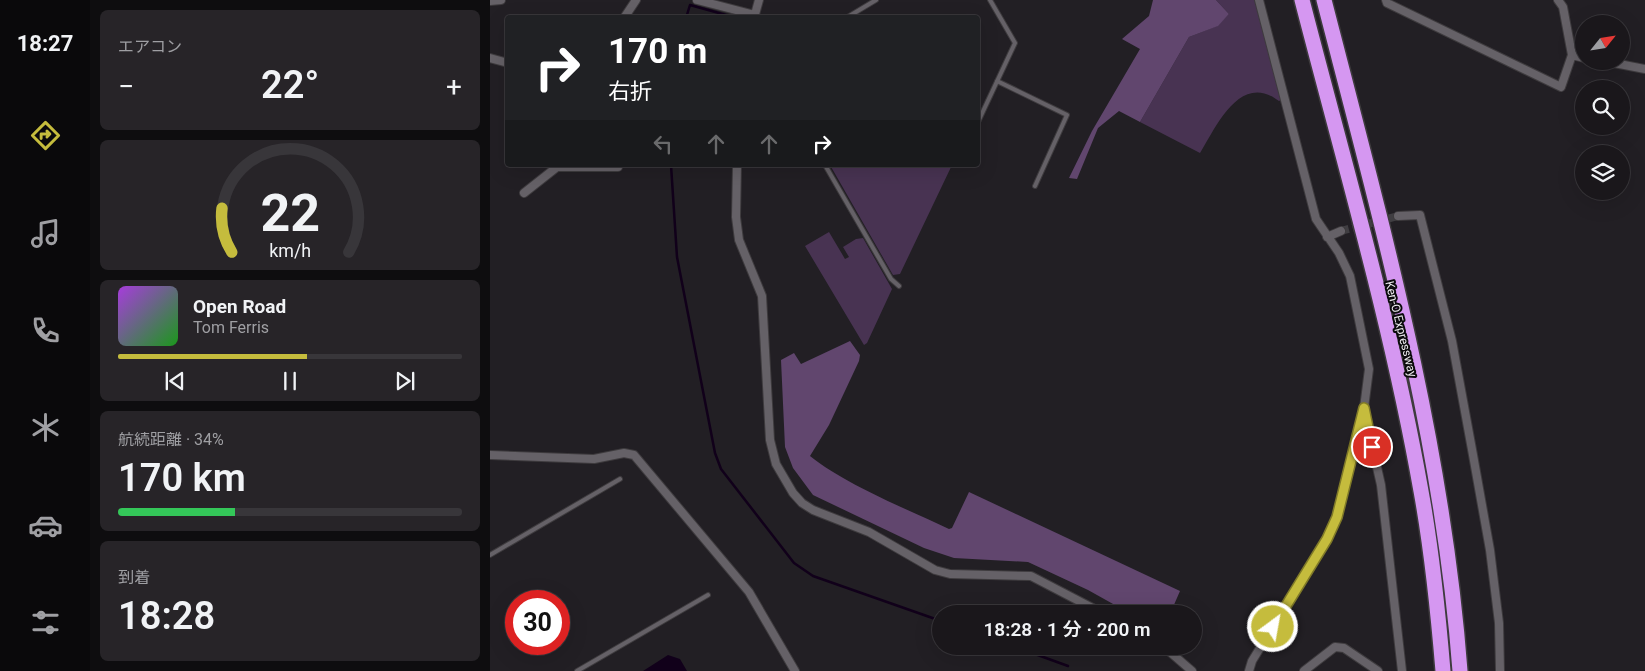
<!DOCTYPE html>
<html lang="ja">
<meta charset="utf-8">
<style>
body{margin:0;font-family:Roboto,"Noto Sans JP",sans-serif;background:#272428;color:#f1f3f6;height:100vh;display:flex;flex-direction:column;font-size:19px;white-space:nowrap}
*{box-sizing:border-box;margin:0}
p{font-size:16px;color:#9f9fa3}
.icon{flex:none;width:28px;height:28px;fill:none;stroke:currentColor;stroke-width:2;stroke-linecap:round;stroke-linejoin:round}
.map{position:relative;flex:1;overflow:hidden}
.side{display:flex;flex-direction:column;gap:10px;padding:10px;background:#0e0d0f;width:400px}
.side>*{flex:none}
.top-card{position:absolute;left:15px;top:15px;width:475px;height:152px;border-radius:5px;box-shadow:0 5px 20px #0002,0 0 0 1px #38363a;background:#202124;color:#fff;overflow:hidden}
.needle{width:32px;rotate:60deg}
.controls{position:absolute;left:1085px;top:15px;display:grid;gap:10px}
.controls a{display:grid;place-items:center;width:55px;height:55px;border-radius:50%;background:#1a171b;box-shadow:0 5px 20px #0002,0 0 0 1px #38363a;font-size:25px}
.speed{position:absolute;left:15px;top:590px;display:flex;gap:10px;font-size:25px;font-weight:700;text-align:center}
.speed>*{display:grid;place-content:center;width:65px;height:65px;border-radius:50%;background:#1a171b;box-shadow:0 5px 20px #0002,0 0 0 1px #38363a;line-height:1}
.speed .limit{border:8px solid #d22;background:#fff;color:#111}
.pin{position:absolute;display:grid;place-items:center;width:42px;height:42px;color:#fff;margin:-21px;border:2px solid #fff;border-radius:50%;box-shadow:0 1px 5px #0007}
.me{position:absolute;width:55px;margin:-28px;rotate:32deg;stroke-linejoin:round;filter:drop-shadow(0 0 4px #0008)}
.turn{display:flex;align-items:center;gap:18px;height:105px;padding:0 20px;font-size:22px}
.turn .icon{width:65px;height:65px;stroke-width:2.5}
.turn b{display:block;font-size:35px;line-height:42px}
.lanes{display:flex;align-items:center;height:48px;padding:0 20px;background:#0003;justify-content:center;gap:25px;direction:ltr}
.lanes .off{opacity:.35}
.big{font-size:38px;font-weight:600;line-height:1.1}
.side .tile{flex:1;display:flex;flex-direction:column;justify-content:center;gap:8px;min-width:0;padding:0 18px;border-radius:8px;background:#272428}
.side .dial{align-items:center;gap:0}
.dial svg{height:130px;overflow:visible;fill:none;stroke:#38363a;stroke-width:7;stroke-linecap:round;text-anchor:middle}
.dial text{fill:#f1f3f6;stroke:none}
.song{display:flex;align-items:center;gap:15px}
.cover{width:60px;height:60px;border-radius:8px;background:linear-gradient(135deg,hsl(280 70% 55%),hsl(120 70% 35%))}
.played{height:5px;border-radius:2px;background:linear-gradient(90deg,#c5bc3d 55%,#38363a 55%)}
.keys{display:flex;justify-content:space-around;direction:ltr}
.heat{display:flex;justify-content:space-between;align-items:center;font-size:28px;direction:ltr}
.charge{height:8px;border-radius:4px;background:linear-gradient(90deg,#34c759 34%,#38363a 0)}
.trip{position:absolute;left:442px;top:605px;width:270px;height:50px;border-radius:25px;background:#1a171b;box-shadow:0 5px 20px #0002,0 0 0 1px #38363a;font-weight:600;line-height:50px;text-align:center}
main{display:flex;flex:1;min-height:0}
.menu{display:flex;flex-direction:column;width:90px;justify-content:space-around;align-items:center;background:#0a090b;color:#9f9fa3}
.menu .icon{width:35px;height:35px}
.menu .active{color:#c5bc3d}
.menu b{font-size:22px;color:#f1f3f6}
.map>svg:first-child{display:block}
.green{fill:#483352}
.forest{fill:#61466e}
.water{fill:#11001a}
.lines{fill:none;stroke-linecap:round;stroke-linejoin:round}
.stream{stroke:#11001a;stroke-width:2.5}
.minor-tunnel{stroke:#403e42;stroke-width:8;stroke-dasharray:8 4;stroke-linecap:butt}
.service-casing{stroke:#3e3b3e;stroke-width:6}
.minor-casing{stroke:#3e3b3e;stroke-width:10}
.motorway-casing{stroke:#3e3b3e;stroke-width:18}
.service{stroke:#656167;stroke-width:4}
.minor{stroke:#656167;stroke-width:8}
.motorway{stroke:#d597f1;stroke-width:15}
.route-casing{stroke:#807a28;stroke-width:12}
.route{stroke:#c5bc3d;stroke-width:9}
.labels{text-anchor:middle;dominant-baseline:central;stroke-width:4;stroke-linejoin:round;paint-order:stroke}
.street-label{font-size:12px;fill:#edebee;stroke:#0b0a0c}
</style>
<main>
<nav class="menu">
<b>18:27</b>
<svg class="icon active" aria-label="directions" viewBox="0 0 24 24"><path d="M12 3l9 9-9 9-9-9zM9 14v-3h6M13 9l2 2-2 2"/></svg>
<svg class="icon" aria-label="music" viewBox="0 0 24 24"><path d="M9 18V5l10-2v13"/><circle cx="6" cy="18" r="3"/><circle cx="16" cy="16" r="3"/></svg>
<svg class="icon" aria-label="phone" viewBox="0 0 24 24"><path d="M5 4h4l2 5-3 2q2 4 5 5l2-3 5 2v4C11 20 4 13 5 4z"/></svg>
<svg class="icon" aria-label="climate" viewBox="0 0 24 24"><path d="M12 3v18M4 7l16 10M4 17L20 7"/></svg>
<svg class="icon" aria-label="car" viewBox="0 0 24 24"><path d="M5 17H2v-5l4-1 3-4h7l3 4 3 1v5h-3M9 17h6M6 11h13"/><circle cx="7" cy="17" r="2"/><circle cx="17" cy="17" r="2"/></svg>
<svg class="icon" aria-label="filters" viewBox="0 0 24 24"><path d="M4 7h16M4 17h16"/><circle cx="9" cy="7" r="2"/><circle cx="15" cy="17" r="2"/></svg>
</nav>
<section class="side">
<div class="tile"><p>エアコン</p>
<div class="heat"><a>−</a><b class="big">22°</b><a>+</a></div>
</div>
<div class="tile dial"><svg viewBox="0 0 100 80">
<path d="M14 69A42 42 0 1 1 86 69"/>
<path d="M14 69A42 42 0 0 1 8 42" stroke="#c5bc3d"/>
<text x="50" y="56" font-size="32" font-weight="700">22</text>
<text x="50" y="72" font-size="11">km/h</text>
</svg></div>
<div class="tile">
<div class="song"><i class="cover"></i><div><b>Open Road</b><p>Tom Ferris</p></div></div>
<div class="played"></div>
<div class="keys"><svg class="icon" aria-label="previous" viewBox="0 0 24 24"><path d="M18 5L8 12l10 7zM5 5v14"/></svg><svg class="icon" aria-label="pause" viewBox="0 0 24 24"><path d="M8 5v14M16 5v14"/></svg><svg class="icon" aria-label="next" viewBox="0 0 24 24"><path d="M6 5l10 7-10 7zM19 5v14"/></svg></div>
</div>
<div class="tile"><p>航続距離 · 34%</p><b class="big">170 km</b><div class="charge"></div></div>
<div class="tile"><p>到着</p><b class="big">18:28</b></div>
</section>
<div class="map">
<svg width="1155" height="671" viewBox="0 0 1155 671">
<rect width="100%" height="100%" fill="#221f24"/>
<path class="green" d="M726,0H765L791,100L789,101C750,71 726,127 710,153L650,122L699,37L727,26L739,14Z
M340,165H462L410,274L403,275Z
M339,232L355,259L359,257L353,247L366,239L373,238L402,289L377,343L374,345L315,246Z"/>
<path class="forest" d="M663,0H726L739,14L728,26L699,37L650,122L629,111L608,128L587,179L579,178L602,131L650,49L632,39L659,16Z
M360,341L370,355L369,361L339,425L320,456C356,485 417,509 459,529L462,528L479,492L690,591L680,614H641L598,590L538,562L464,558L434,548L323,495L303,468L295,447L291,360L304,353L311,364Z"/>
<path class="water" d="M178,655L190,659L197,671H153Z"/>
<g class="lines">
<path class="stream" d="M196,18L200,5L247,18
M181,165L187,257L225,453L231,469L304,563L323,576L451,621
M523,646L578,666"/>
<path class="minor-tunnel" d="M851,231L908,216"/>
<defs>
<path id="service" d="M356,18L386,0
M507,81L577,115L545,186
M488,122L525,43L500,0
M335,165L401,279L409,286
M0,555L130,479
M87,671L218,595"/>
<path id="minor" d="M207,0L265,15
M896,0L897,3L1071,87L1082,55L1073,7L1068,0
M0,1L11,0
M134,18L146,0
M264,18L269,0
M1082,55L1094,58
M0,58L18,63
M1114,61L1155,69
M247,165L246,217L249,240L272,296L280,440L286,464L303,493L312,503L323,510L379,532L445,570L460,574L541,576L614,614
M34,193L67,167H128V165
M908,216L930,215L962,341L983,455L1000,550L1009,623L1010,671
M837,237L851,231
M874,410L891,485L912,671
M0,455L104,459L134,453L144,455L259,592L305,671
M673,646L702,671
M759,671L762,661L837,539L847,517L874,408L879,369L860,276L849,253L826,219L769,0
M814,671L845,647L854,648L888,671"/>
<path id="motorway" d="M812,0C854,163 902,326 931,491C942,551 948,611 953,671
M834,0C891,221 953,443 970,671"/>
</defs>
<use href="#service" class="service-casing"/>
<use href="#minor" class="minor-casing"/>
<use href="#motorway" class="motorway-casing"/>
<use href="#service" class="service"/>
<use href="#minor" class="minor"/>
<use href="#motorway" class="motorway"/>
</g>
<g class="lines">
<defs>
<path id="route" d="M783,627L837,539L847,517L874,408L882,447"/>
</defs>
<use href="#route" class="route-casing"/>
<use href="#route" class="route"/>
</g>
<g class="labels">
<g class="street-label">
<text transform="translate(911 329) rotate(76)">Ken-O Expressway</text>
</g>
</g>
</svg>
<div class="controls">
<a><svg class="needle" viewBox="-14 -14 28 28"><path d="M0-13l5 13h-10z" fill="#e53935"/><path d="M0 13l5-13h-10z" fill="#9f9fa3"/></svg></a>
<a><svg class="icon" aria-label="search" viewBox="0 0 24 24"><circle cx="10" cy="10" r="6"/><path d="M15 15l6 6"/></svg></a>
<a><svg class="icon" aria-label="layers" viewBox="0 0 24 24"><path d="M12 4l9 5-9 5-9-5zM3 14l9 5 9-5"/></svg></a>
</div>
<div class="speed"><div class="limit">30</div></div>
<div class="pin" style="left:882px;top:447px;background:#d93025"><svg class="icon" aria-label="arrive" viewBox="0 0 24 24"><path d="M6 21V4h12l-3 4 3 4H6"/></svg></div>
<svg class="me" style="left:783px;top:627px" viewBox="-20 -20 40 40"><circle r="17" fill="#c5bc3d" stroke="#fff" stroke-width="3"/><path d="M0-11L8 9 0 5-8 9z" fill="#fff"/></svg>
<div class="trip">18:28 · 1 分 · 200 m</div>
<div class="top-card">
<div class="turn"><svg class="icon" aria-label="right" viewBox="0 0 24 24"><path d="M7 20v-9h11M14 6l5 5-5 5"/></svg><div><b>170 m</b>右折</div></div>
<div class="lanes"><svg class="icon off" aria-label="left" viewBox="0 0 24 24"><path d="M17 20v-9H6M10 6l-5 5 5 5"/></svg><svg class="icon off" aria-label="ahead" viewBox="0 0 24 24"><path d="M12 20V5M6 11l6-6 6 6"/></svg><svg class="icon off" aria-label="ahead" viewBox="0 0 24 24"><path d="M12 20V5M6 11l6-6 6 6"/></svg><svg class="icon" aria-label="right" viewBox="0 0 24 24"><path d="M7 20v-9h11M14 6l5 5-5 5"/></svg></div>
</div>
</div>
</main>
